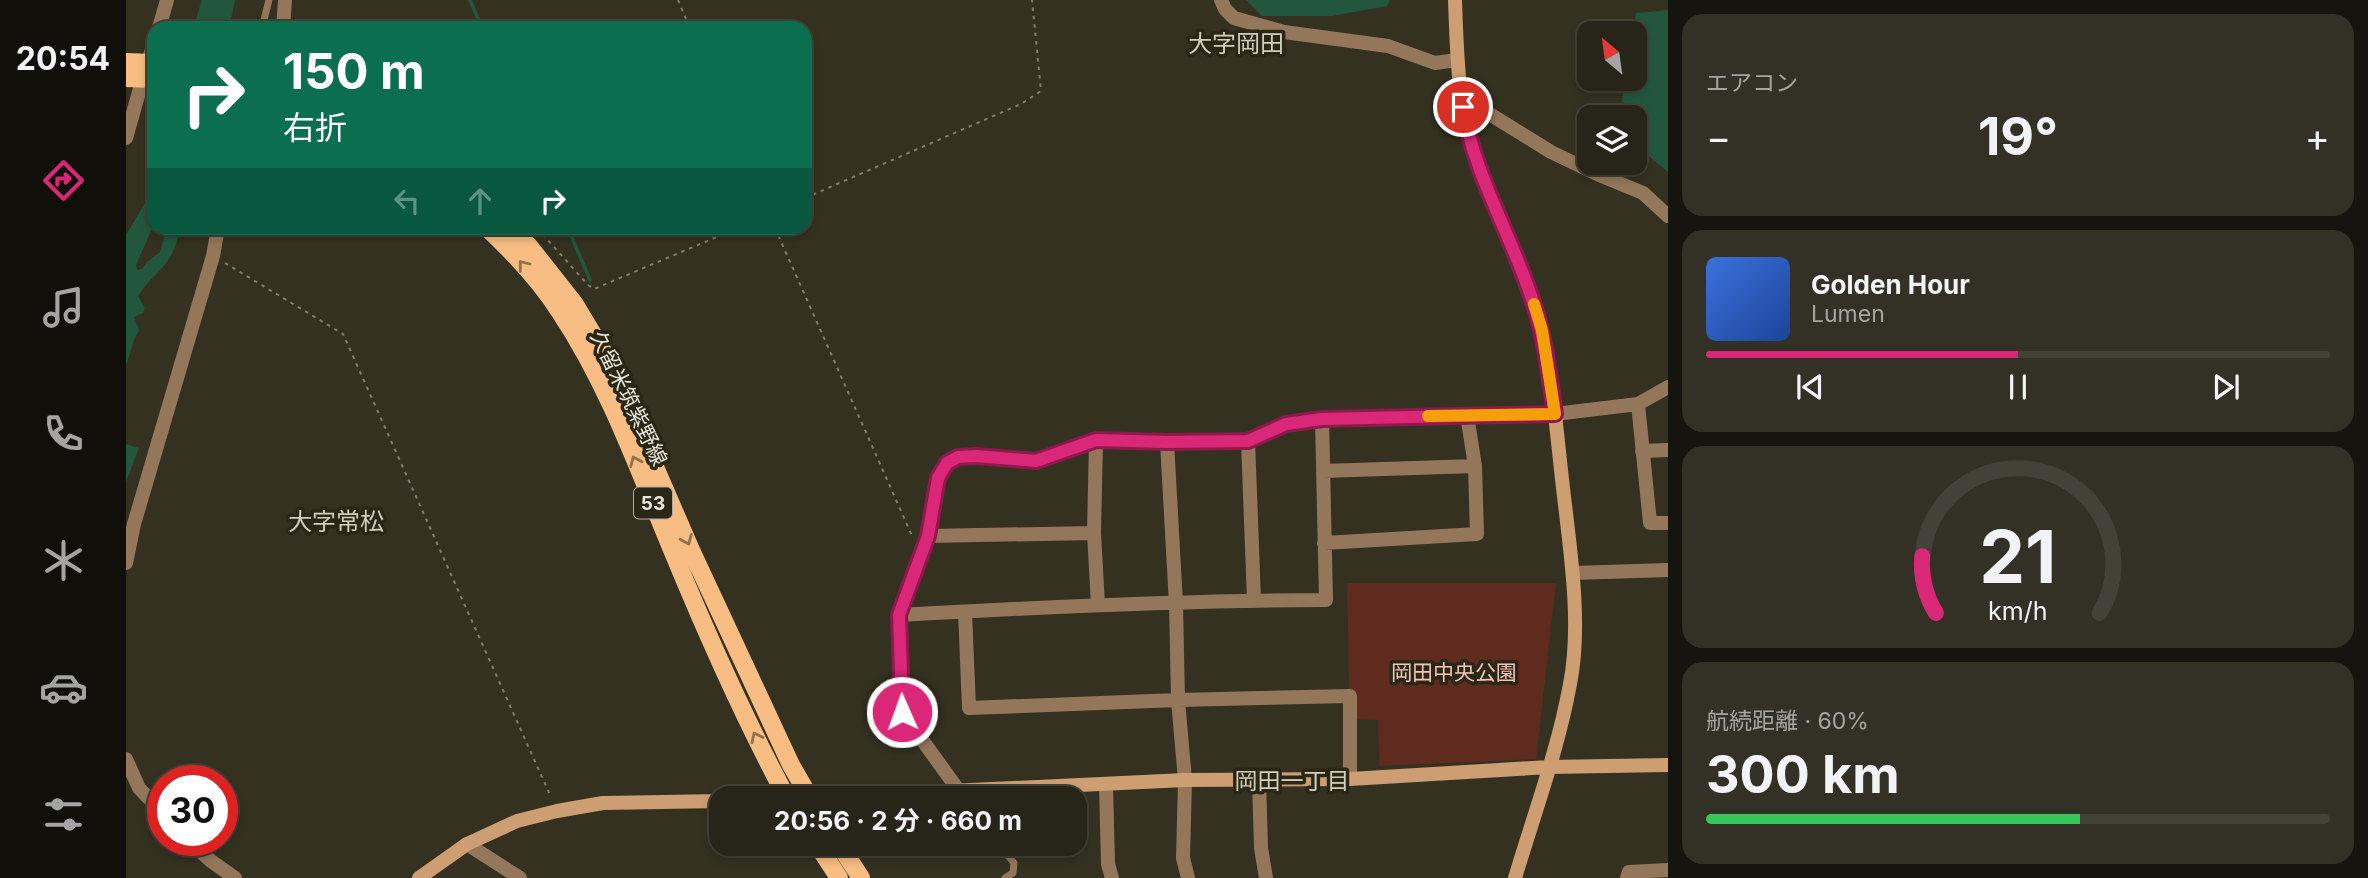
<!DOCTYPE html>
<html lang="ja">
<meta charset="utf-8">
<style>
body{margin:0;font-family:Inter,"Noto Sans JP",sans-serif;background:#333126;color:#f1f3f6;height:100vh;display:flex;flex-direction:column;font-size:26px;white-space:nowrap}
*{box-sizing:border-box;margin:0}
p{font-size:23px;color:#a4a5a2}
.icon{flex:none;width:38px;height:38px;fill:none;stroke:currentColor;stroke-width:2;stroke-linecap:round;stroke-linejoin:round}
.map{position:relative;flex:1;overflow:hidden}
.side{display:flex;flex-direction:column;gap:14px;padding:14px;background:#15140e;width:700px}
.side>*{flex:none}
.top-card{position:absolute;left:21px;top:21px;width:665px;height:214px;border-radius:21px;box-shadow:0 4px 10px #0003,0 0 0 2px #434238;background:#0b6e4f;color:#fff;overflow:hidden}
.needle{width:46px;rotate:331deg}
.controls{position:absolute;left:1451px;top:21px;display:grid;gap:14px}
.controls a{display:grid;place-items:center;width:70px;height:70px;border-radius:14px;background:#272519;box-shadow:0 4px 10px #0003,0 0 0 2px #434238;font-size:35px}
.speed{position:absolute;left:21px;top:765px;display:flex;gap:14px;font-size:35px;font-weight:700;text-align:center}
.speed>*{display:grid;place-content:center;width:91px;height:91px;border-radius:50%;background:#272519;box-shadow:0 4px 10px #0003,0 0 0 2px #434238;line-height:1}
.speed .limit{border:10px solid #d22;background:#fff;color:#111}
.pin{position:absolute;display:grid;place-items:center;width:60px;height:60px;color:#fff;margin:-30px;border:4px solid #fff;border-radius:50%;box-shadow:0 2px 7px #0007}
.me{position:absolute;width:77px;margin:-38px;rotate:358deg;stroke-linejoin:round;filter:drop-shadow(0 0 5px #0008)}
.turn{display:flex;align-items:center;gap:24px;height:147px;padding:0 21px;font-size:32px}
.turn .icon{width:91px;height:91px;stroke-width:2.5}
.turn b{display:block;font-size:49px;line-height:60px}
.lanes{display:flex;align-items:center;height:66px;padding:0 21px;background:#0003;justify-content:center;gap:35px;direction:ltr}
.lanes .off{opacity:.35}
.big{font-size:52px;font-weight:700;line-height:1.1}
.side .tile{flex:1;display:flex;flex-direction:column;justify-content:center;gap:10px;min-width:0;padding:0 24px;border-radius:21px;background:#333126}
.side .dial{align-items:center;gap:0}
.dial svg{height:182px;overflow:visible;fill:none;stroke:#434238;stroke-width:7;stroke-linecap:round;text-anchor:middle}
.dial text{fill:#f1f3f6;stroke:none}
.song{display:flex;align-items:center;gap:21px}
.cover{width:84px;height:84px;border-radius:10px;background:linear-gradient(135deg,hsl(220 70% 55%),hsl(220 70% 35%))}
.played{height:7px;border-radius:4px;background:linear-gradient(90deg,#db2777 50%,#434238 50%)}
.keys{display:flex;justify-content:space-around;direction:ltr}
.heat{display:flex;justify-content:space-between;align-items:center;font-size:38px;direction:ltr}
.charge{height:10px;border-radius:5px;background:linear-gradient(90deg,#34c759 60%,#434238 0)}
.trip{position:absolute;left:583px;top:786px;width:378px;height:70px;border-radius:21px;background:#272519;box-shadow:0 4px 10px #0003,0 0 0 2px #434238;font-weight:700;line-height:70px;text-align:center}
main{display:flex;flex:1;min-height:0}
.dock{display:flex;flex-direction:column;width:126px;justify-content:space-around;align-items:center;background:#100f0a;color:#a4a5a2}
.dock .icon{width:49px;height:49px}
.dock .active{color:#db2777}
.dock b{font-size:32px;color:#f1f3f6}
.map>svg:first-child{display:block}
.green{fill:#5f2b1f}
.water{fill:#22573e}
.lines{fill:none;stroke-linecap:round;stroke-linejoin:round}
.stream{stroke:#22573e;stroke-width:3.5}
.path{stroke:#817e71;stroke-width:2;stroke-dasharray:3.5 5;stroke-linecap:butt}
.lane{stroke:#94775b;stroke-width:7}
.street{stroke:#94775b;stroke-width:14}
.secondary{stroke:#cc9e72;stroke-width:14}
.primary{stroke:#f7bd82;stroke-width:18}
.oneway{stroke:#90724c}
.route-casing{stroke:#8e194d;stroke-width:18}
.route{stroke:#db2777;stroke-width:12}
.slow{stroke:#f59e0b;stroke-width:12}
.labels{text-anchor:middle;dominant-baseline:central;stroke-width:7;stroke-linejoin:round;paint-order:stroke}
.shield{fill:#2a2717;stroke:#afada1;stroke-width:2}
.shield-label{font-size:19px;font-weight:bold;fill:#e8e6dc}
.street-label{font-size:21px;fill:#e8e6dc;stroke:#2a2717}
.park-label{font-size:21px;fill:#f5c3b7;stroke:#2a2717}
.neighbourhood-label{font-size:23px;fill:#d1cdb9;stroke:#2a2717}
.quarter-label{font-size:24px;fill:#d1cdb9;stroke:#2a2717}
</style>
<main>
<nav class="dock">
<b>20:54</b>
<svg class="icon active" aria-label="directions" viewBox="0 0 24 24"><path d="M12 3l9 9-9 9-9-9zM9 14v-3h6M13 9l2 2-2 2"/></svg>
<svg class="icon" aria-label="music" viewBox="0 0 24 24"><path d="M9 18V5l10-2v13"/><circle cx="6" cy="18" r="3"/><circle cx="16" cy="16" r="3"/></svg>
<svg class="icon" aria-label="phone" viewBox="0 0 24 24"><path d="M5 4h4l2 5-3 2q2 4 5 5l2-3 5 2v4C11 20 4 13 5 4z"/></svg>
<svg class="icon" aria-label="climate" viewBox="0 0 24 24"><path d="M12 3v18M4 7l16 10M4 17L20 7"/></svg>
<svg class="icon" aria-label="car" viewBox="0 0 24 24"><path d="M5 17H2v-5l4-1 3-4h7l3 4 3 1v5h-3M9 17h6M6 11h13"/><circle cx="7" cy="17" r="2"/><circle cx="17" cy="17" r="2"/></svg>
<svg class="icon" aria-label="filters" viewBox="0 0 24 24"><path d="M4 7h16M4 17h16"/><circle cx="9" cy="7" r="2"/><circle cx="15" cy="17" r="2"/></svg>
</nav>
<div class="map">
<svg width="1542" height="878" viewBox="0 0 1542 878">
<rect width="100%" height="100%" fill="#343121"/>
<path class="green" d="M1221,583H1430L1410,759L1253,766L1252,720L1224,719Z"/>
<path class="water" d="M76,0H109L103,28H67Z
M1120,0H1264L1261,6L1205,16H1136Z
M1542,10V172C1520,153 1508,148 1508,117H1503L1496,100L1500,79H1508V33H1507L1510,13Z
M28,188V224L10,265L11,270L16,269L21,262L34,252L41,228H54C46,269 32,266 12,296L19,308L17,313L8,317L13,330L8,340L0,366V235Z
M0,444L13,448L0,482Z"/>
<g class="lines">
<path class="stream" d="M344,0L356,28
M442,228L464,280"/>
<path class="path" d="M552,0L564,28
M679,198L895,104L915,91L906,0
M411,228L462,285L468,289L612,228
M649,228L787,538
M99,263L217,334L425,797"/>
<path class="lane" d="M136,28L143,0
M873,844L888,863L887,873L879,878"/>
<path class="street" d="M1095,0L1099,9L1108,18L1158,32L1262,46L1309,63L1331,60
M33,28L41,0
M157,28L159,0
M22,62L28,43
M1337,107L1362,113L1425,152L1471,174L1517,193L1542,216
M0,138L17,78
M1512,404L1524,523H1542
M970,440L968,533L972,605
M1122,441L1128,600
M1041,442L1050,604L1052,700L1059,780L1057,858L1062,878
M1516,451L1542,450
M1197,471L1349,466
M802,536L968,533
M1198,543L1351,534L1349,466L1341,415
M0,563L8,524L87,256L92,228
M1447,573L1542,570
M839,612L843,708L1052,700L1224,696V779
M773,615C915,607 1058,600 1200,600L1196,419
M0,759L13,788L37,813
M1133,780L1135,848L1140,878
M980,785L982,864L986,878
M833,791L776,712L774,692L775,673L773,615L802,536L812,478L821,463L832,457L850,456L910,461L970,440L1122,441L1161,424L1196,419L1429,414L1512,404L1542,387
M62,840L85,861L109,878
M341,844L394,878
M1501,878L1503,872L1542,870"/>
<path class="secondary" d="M1329,0C1331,56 1332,114 1352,167C1372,222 1403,274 1416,330C1427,382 1431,436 1437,488C1444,549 1456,624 1444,684C1432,750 1408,814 1389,878
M676,798L1059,780L1224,779L1423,767L1542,765
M293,878L341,844L391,821L431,811L477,803L595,801"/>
<path class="primary" d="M0,62L28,63
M0,78L28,79
M361,228C388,253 414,281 434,312C484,387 514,474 549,557C583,639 619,720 661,798
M384,228L403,246L448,303L484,363L565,550L665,765L684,798
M691,844L713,878
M713,844L735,878"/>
</g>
<defs><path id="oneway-chevron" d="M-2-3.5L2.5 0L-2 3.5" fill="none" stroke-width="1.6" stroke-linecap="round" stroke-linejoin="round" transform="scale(1.75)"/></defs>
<g class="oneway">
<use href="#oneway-chevron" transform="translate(397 265) rotate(-128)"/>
<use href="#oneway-chevron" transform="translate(509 461) rotate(-113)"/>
<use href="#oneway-chevron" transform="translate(561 540) rotate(67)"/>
<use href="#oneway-chevron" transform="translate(630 737) rotate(-116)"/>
</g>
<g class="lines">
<defs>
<path id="route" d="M776,712L774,692L775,673L773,615L802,536L812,478L821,463L832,457L850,456L910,461L970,440L1041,442L1122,441L1160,424L1196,419L1429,414C1423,375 1419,336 1406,299C1385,234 1348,175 1337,107"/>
</defs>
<use href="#route" class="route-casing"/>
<use href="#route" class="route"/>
<path class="slow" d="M1302,416L1429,414L1416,330L1408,304"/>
</g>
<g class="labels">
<rect class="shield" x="508" y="487.5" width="38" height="31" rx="5"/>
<g class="shield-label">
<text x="527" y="503">53</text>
</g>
<g class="street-label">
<text transform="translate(503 398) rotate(64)">久留米筑紫野線</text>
</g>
<g class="park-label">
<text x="1328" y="672">岡田中央公園</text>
</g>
<g class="neighbourhood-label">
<text x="1166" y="781">岡田一丁目</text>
</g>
<g class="quarter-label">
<text x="1110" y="43">大字岡田</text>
<text x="210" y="521">大字常松</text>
</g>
</g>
</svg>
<div class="controls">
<a><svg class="needle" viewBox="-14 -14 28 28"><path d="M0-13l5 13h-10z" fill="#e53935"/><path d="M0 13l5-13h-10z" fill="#a4a5a2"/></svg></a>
<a><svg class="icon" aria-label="layers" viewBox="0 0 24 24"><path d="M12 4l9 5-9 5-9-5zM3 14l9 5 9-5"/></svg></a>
</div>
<div class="speed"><div class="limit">30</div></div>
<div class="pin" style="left:1337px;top:107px;background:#d93025"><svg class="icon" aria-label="arrive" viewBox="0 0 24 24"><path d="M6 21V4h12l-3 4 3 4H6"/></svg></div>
<svg class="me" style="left:776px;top:712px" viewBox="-20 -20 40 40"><circle r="17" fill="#db2777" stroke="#fff" stroke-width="3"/><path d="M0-11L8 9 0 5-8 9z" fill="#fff"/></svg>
<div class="trip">20:56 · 2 分 · 660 m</div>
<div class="top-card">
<div class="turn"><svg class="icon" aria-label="right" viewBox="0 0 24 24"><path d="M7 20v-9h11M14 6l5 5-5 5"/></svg><div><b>150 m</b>右折</div></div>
<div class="lanes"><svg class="icon off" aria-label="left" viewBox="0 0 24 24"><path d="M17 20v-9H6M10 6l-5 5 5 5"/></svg><svg class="icon off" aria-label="ahead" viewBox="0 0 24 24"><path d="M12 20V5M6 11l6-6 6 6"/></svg><svg class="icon" aria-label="right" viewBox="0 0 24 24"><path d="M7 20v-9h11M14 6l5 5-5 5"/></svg></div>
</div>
</div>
<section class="side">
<div class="tile"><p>エアコン</p>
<div class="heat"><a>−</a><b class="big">19°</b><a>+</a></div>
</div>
<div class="tile">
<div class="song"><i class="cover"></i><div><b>Golden Hour</b><p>Lumen</p></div></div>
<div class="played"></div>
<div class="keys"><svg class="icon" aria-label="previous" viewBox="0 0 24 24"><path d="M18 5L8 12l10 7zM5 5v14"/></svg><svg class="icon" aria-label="pause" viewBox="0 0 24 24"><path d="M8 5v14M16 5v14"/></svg><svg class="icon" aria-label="next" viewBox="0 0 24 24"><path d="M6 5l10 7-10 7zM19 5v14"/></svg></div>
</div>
<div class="tile dial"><svg viewBox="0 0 100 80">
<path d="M14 69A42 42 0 1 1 86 69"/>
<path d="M14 69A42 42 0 0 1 8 44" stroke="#db2777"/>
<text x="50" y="56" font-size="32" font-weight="700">21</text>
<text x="50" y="72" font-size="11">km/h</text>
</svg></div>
<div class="tile"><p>航続距離 · 60%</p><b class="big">300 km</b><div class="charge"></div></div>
</section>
</main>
